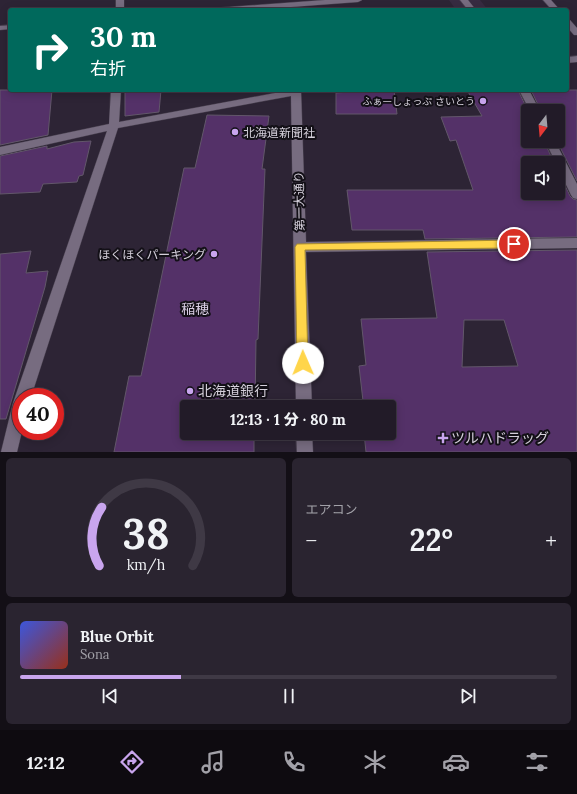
<!DOCTYPE html>
<html lang="ja">
<meta charset="utf-8">
<style>
body{margin:0;font-family:Lora,"Noto Sans JP",serif;background:#2a2430;color:#f1f3f6;height:100vh;display:flex;flex-direction:column;font-size:15px;white-space:nowrap}
*{box-sizing:border-box;margin:0}
p{font-size:13px;color:#a2a1a8}
.icon{flex:none;width:22px;height:22px;fill:none;stroke:currentColor;stroke-width:2;stroke-linecap:round;stroke-linejoin:round}
.map{position:relative;height:452px;overflow:hidden}
.side{display:flex;flex-direction:column;gap:6px;padding:6px;background:#130f16;flex:1}
.side>*{flex:none}
.hud{position:absolute;left:8px;top:8px;width:561px;height:84px;border-radius:4px;box-shadow:0 2px 10px #0003,0 0 0 1px #3f3945;background:#00695c;color:#fff;overflow:hidden}
.needle{width:26px;rotate:196deg}
.controls{position:absolute;left:521px;top:104px;display:grid;gap:8px}
.controls a{display:grid;place-items:center;width:44px;height:44px;border-radius:4px;background:#221b28;box-shadow:0 2px 10px #0003,0 0 0 1px #3f3945;font-size:20px}
.speed{position:absolute;left:12px;top:388px;display:flex;gap:8px;font-size:20px;font-weight:700;text-align:center}
.speed>*{display:grid;place-content:center;width:52px;height:52px;border-radius:50%;background:#221b28;box-shadow:0 2px 10px #0003,0 0 0 1px #3f3945;line-height:1}
.speed .limit{border:6px solid #d22;background:#fff;color:#111}
.pin{position:absolute;display:grid;place-items:center;width:34px;height:34px;color:#fff;margin:-17px;border:2px solid #fff;border-radius:50%;box-shadow:0 1px 4px #0007}
.me{position:absolute;width:44px;margin:-22px;rotate:359deg;stroke-linejoin:round;filter:drop-shadow(0 0 3px #0008)}
.turn{display:flex;align-items:center;gap:14px;height:84px;padding:0 16px;font-size:18px}
.turn .icon{width:52px;height:52px;stroke-width:2.5}
.turn b{display:block;font-size:28px;line-height:34px}
.big{font-size:30px;font-weight:800;line-height:1.1}
.side .card{flex:1;display:flex;flex-direction:column;justify-content:center;gap:6px;min-width:0;padding:0 14px;border-radius:6px;background:#2a2430}
.side .dial{align-items:center;gap:0}
.dial svg{height:104px;overflow:visible;fill:none;stroke:#3f3945;stroke-width:7;stroke-linecap:round;text-anchor:middle}
.dial text{fill:#f1f3f6;stroke:none}
.song{display:flex;align-items:center;gap:12px}
.cover{width:48px;height:48px;border-radius:6px;background:linear-gradient(135deg,hsl(230 70% 55%),hsl(10 70% 35%))}
.played{height:4px;border-radius:2px;background:linear-gradient(90deg,#c9a5ee 30%,#3f3945 30%)}
.keys{display:flex;justify-content:space-around;direction:ltr}
.heat{display:flex;justify-content:space-between;align-items:center;font-size:22px;direction:ltr}
.side .tiles{flex:1;display:grid;gap:6px;grid-template-columns:1fr 1fr}
.card:last-child{grid-column:span 2}
.trip{position:absolute;left:180px;top:400px;width:216px;height:40px;border-radius:4px;background:#221b28;box-shadow:0 2px 10px #0003,0 0 0 1px #3f3945;font-weight:800;line-height:40px;text-align:center}
.tab-bar{display:flex;height:64px;justify-content:space-around;align-items:center;background:#0e0b10;color:#a2a1a8}
.tab-bar .icon{width:28px;height:28px}
.tab-bar .active{color:#c9a5ee}
.tab-bar b{font-size:18px;color:#f1f3f6}
.map>svg:first-child{display:block}
.built{fill:#372b41}
.building{fill:#543168;stroke:#62576a;fill-rule:evenodd}
.lines{fill:none;stroke-linecap:round;stroke-linejoin:round}
.minor-casing{stroke:#473f4d;stroke-width:1}
.minor{fill:#776c80;fill-rule:evenodd}
.route{fill:#ffd54a;stroke:#a68a30}
.poi-dot{fill:#c9a5ee;stroke:#131017;stroke-width:1.5}
.labels{text-anchor:middle;dominant-baseline:central;stroke-width:4;stroke-linejoin:round;paint-order:stroke}
.far-poi-label{font-size:10px;fill:#d4cfda;stroke:#131017;text-anchor:end}
.poi-label{font-size:12px;fill:#d4cfda;stroke:#131017;text-anchor:start}
.street-label{font-size:12px;fill:#d4cfda;stroke:#131017}
.quarter-label{font-size:14px;fill:#d8cde3;stroke:#131017}
.near-poi-label{font-size:14px;fill:#d4cfda;stroke:#131017;text-anchor:start}
</style>
<div class="map">
<svg width="577" height="452" viewBox="0 0 577 452">
<rect width="100%" height="100%" fill="#2d2435"/>
<path class="built" d="M449,0H480L488,10H456Z"/>
<path class="building" d="M0,90H52L48,135L0,145Z
M125,90H161L159,112L125,116Z
M378,90H394L397,114H336V93Z
M467,90H518L528,111V141H544L554,163H528V193H558V171L570,196L573,199L577,200V237L425,239L423,230H352L347,190H473L456,140L450,141L441,117L482,116Z
M531,90H577V181L557,141H558V111H541Z
M207,115L269,116L262,169H265L258,339L256,340L255,407H187V433H254V452H114L129,376H141L184,168H195Z
M91,141L83,175L79,176L77,182L43,184L40,192L0,194V156L47,146V149L74,142Z
M577,250V452H366L364,433H389V407H362L361,401H363L359,366L366,365L361,319L437,318L427,252ZM464,320H504L518,366L462,367Z
M31,251L26,273L48,271L45,287L6,419H0V254Z"/>
<g class="lines">
<defs>
<path id="minor" d="M116,0H124V10H116Z
M325,0H362L358,2L249,10H212L216,8Z
M460,0H468L476,10H468Z
M543,0H551L560,10H552Z
M567,20H570L577,28V35H574L567,27Z
M10,25V29L0,30V26Z
M577,56V62L567,63V57Z
M111,90H121L119,122L291,90H301L306,242L577,238V248L306,252L312,407H296L291,96L118,128L31,397H21L22,431L17,452H1L13,403L107,131L0,155V147L109,124Z
M519,90H529L540,111H530Z
M545,141H555L577,184V199L573,198L571,195L558,168V163H556Z
M296,433H312L313,452H297Z"/>
</defs>
<use href="#minor" class="minor-casing"/>
<use href="#minor" class="minor"/>
</g>
<path class="route" d="M514,240L517,241L518,244L517,247L514,248L305,250L308,363L307,367L303,369L299,367L297,363L295,247L297,244Z"/>
<g class="poi-dot">
<circle cx="483" cy="101" r="4"/>
<circle cx="235" cy="132" r="4"/>
<circle cx="214" cy="254" r="4"/>
<circle cx="190" cy="391" r="4"/>
<path d="M441 432h4v4h4v4h-4v4h-4v-4h-4v-4h4z"/>
</g>
<g class="labels">
<g class="far-poi-label">
<text x="475" y="101">ふぁーしょっぷ さいとう</text>
</g>
<g class="poi-label">
<text x="243" y="132">北海道新聞社</text>
<text x="206" y="254" text-anchor="end">ほくほくパーキング</text>
</g>
<g class="street-label">
<text transform="translate(299 201) rotate(-91)">第一大通り</text>
</g>
<g class="quarter-label">
<text x="195" y="309">稲穂</text>
</g>
<g class="near-poi-label">
<text x="198" y="391">北海道銀行</text>
<text x="451" y="438">ツルハドラッグ</text>
</g>
</g>
</svg>
<div class="controls">
<a><svg class="needle" viewBox="-14 -14 28 28"><path d="M0-13l5 13h-10z" fill="#e53935"/><path d="M0 13l5-13h-10z" fill="#a2a1a8"/></svg></a>
<a><svg class="icon" aria-label="sound" viewBox="0 0 24 24"><path d="M4 9h4l5-4v14l-5-4H4zM17 9q2 3 0 6"/></svg></a>
</div>
<div class="speed"><div class="limit">40</div></div>
<div class="pin" style="left:514px;top:244px;background:#d93025"><svg class="icon" aria-label="arrive" viewBox="0 0 24 24"><path d="M6 21V4h12l-3 4 3 4H6"/></svg></div>
<svg class="me" style="left:303px;top:363px" viewBox="-20 -20 40 40"><circle r="19" fill="#fff"/><path d="M0-13L10 11 0 6-10 11z" fill="#ffd54a"/></svg>
<div class="trip">12:13 · 1 分 · 80 m</div>
<div class="hud">
<div class="turn"><svg class="icon" aria-label="right" viewBox="0 0 24 24"><path d="M7 20v-9h11M14 6l5 5-5 5"/></svg><div><b>30 m</b>右折</div></div>
</div>
</div>
<section class="side">
<div class="tiles">
<div class="card dial"><svg viewBox="0 0 100 80">
<path d="M14 69A42 42 0 1 1 86 69"/>
<path d="M14 69A42 42 0 0 1 16 24" stroke="#c9a5ee"/>
<text x="50" y="56" font-size="32" font-weight="700">38</text>
<text x="50" y="72" font-size="11">km/h</text>
</svg></div>
<div class="card"><p>エアコン</p>
<div class="heat"><a>−</a><b class="big">22°</b><a>+</a></div>
</div>
<div class="card">
<div class="song"><i class="cover"></i><div><b>Blue Orbit</b><p>Sona</p></div></div>
<div class="played"></div>
<div class="keys"><svg class="icon" aria-label="previous" viewBox="0 0 24 24"><path d="M18 5L8 12l10 7zM5 5v14"/></svg><svg class="icon" aria-label="pause" viewBox="0 0 24 24"><path d="M8 5v14M16 5v14"/></svg><svg class="icon" aria-label="next" viewBox="0 0 24 24"><path d="M6 5l10 7-10 7zM19 5v14"/></svg></div>
</div>
</div>
</section>
<nav class="tab-bar">
<b>12:12</b>
<svg class="icon active" aria-label="directions" viewBox="0 0 24 24"><path d="M12 3l9 9-9 9-9-9zM9 14v-3h6M13 9l2 2-2 2"/></svg>
<svg class="icon" aria-label="music" viewBox="0 0 24 24"><path d="M9 18V5l10-2v13"/><circle cx="6" cy="18" r="3"/><circle cx="16" cy="16" r="3"/></svg>
<svg class="icon" aria-label="phone" viewBox="0 0 24 24"><path d="M5 4h4l2 5-3 2q2 4 5 5l2-3 5 2v4C11 20 4 13 5 4z"/></svg>
<svg class="icon" aria-label="climate" viewBox="0 0 24 24"><path d="M12 3v18M4 7l16 10M4 17L20 7"/></svg>
<svg class="icon" aria-label="car" viewBox="0 0 24 24"><path d="M5 17H2v-5l4-1 3-4h7l3 4 3 1v5h-3M9 17h6M6 11h13"/><circle cx="7" cy="17" r="2"/><circle cx="17" cy="17" r="2"/></svg>
<svg class="icon" aria-label="filters" viewBox="0 0 24 24"><path d="M4 7h16M4 17h16"/><circle cx="9" cy="7" r="2"/><circle cx="15" cy="17" r="2"/></svg>
</nav>
